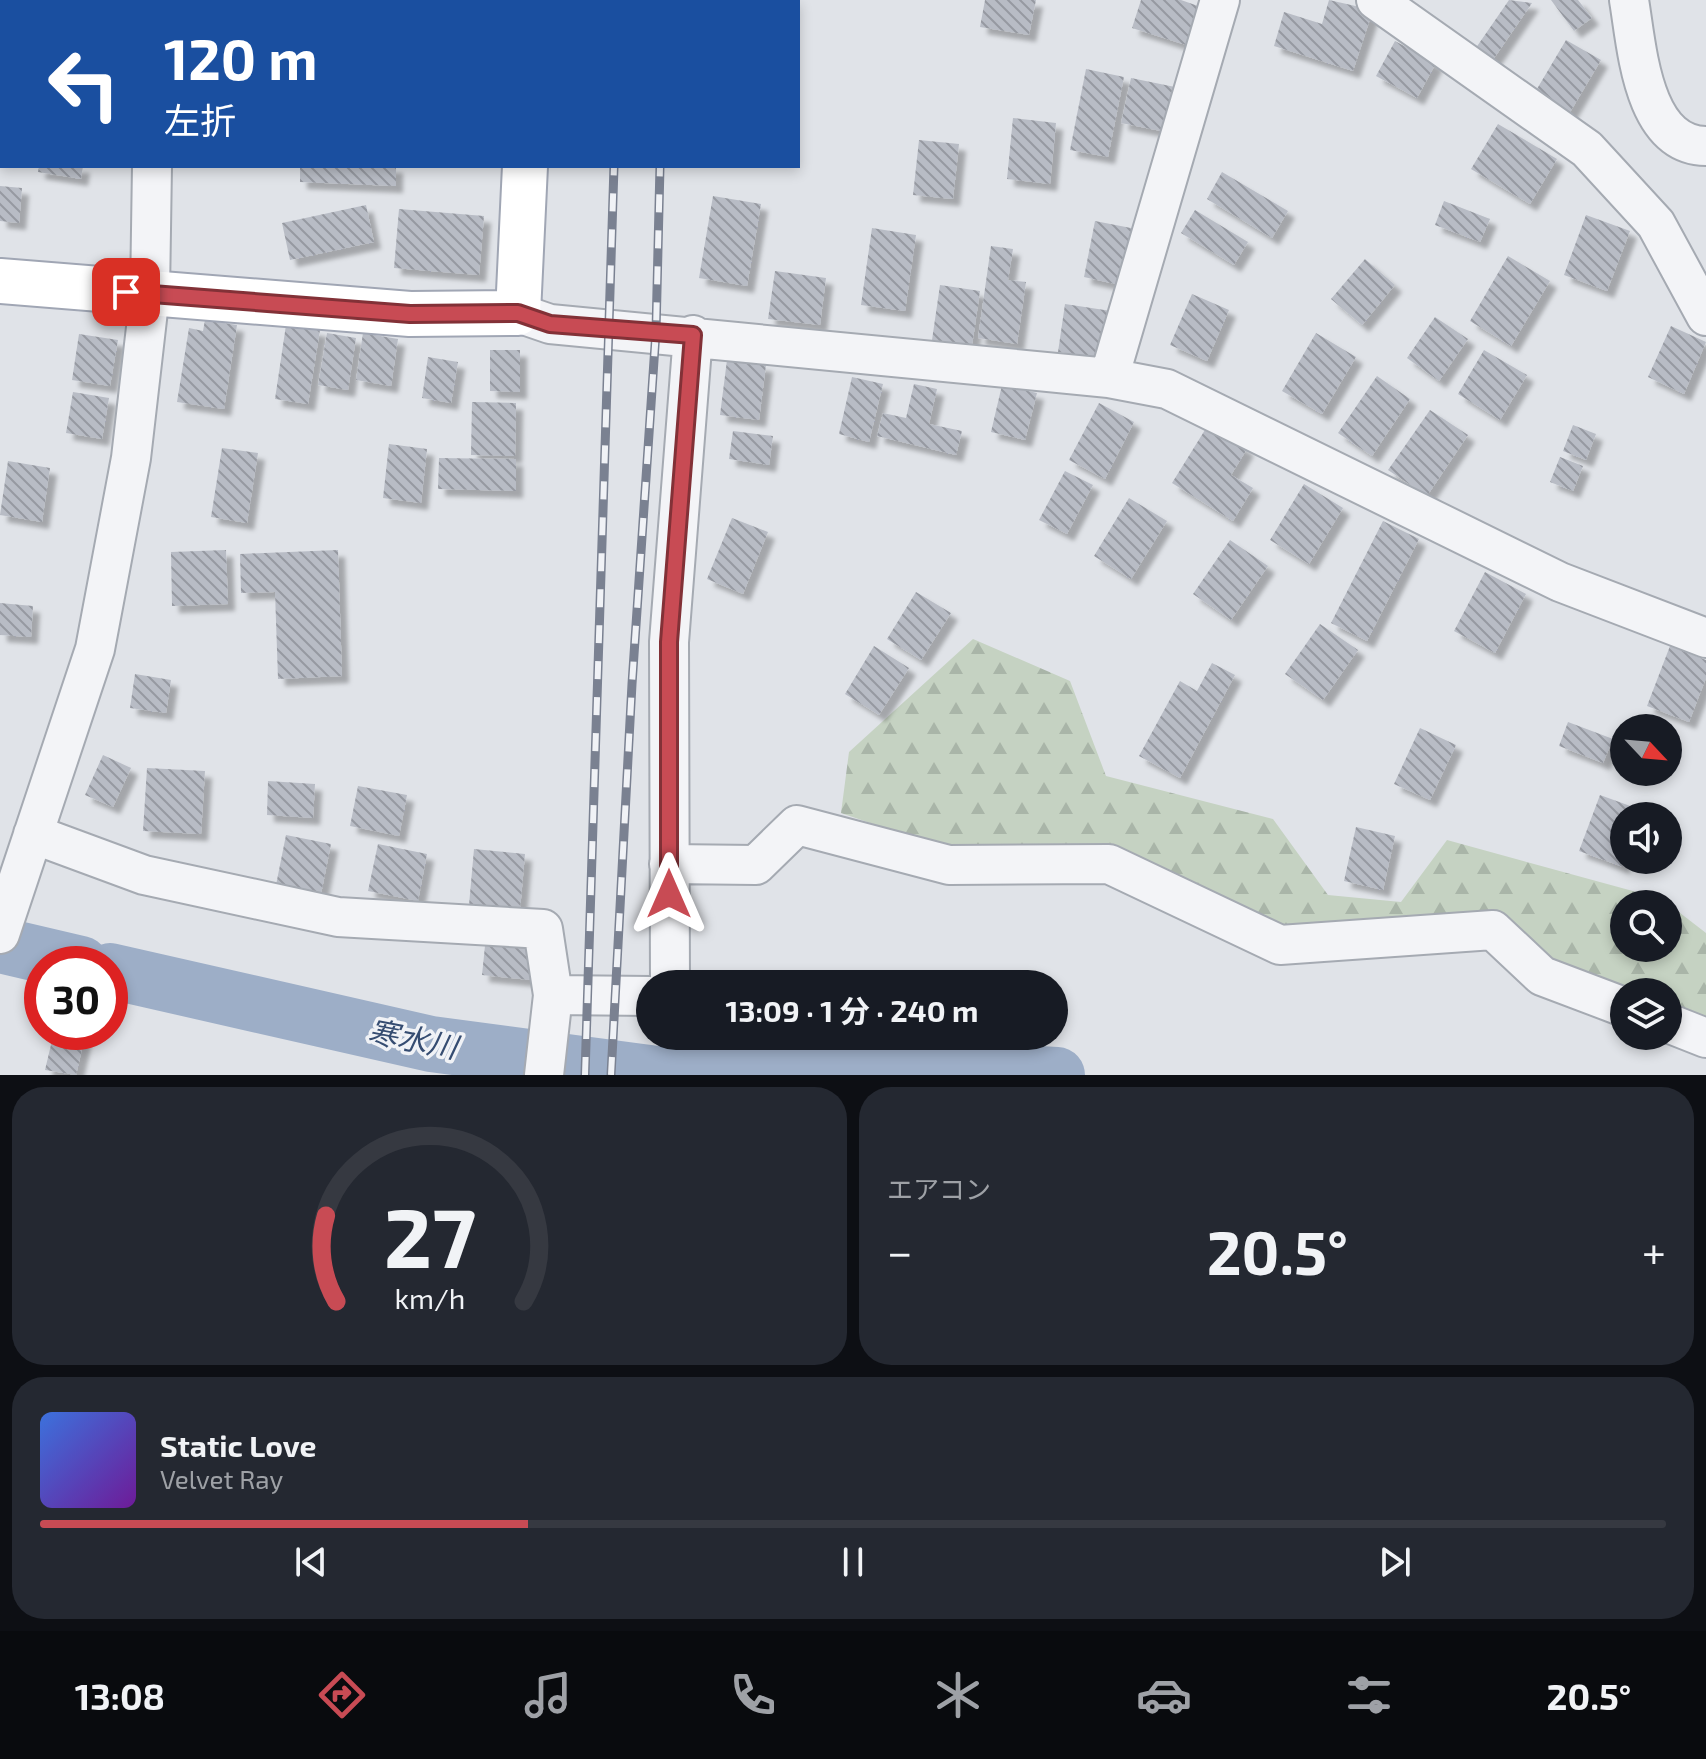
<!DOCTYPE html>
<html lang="ja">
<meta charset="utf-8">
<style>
body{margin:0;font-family:"Exo 2","Noto Sans JP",sans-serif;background:#242831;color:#f1f3f6;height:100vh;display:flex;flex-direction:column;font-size:30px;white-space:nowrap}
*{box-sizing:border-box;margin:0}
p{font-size:26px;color:#9ea1a6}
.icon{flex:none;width:44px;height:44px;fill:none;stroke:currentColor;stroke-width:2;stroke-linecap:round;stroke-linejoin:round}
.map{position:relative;height:1075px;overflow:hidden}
.details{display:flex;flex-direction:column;gap:12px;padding:12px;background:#0d0f14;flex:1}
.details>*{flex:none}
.hud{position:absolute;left:0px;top:0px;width:800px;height:168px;box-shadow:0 4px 12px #0003;background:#1a4fa0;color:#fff;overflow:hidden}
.needle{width:52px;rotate:116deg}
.buttons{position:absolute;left:1610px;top:714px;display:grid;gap:16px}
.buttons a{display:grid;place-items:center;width:72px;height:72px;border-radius:50%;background:#171b24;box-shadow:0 4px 12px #0003;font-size:40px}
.speed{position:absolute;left:24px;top:946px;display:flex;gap:16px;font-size:40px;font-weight:700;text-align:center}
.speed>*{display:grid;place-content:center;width:104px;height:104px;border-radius:50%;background:#171b24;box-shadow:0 4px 12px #0003;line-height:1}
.speed .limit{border:12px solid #d22;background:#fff;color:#111}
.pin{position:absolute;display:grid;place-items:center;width:68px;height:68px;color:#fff;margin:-34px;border-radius:16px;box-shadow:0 4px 12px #0006}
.me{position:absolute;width:88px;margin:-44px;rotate:0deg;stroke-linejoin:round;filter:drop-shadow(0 0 6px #0008)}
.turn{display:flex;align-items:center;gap:28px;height:168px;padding:0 32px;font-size:36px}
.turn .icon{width:104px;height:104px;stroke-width:2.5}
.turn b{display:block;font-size:56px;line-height:68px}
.big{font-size:60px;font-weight:700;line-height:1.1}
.details .card{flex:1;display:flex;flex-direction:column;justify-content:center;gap:12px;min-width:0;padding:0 28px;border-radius:32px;background:#242831}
.details .dial{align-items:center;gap:0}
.dial svg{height:208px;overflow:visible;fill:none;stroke:#363941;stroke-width:7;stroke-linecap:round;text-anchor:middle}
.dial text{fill:#f1f3f6;stroke:none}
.song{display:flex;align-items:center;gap:24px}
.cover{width:96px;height:96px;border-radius:12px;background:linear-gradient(135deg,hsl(220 70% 55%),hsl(280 70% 35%))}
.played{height:8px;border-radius:4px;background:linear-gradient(90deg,#c84b54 30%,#363941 30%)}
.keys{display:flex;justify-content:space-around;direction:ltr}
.heat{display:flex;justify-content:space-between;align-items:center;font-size:44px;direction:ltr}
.details .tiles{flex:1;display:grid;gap:12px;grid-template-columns:1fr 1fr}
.card:last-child{grid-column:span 2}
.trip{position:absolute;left:636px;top:970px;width:432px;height:80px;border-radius:40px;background:#171b24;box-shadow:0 4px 12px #0003;font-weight:700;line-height:80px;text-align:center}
.tab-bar{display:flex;height:128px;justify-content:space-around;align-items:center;background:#090b0e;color:#9ea1a6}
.tab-bar .icon{width:56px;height:56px}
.tab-bar .selected{color:#c84b54}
.tab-bar b{font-size:36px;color:#f1f3f6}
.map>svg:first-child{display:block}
.forest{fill:url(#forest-firs);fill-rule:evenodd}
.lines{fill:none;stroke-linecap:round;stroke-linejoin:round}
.river{stroke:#9daec7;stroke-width:56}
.building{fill:url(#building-back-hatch);filter:url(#shadow)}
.minor-casing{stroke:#a5aab2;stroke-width:42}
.major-casing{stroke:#a0a6b4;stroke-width:48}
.path{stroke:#bec1c7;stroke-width:5;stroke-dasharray:6 6;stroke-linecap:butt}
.minor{stroke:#f3f4f7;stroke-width:38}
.major{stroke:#fff;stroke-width:44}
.rail-casing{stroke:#7a8191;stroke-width:9}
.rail{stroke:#f0f2f6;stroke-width:6;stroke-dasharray:18;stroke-linecap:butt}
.route-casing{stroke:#823137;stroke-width:20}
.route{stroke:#c84b54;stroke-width:14}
.labels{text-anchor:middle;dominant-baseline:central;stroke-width:7;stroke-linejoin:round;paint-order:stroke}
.water-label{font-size:30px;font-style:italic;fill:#354c71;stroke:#f0f2f6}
</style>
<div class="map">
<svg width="1706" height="1075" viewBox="0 0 1706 1075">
<defs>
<pattern id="forest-firs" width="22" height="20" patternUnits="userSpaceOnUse" patternTransform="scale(2)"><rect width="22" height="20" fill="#c5d2c2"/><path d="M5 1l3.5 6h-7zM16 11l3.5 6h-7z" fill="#a9b5a8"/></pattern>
<pattern id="building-back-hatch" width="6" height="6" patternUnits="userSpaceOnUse" patternTransform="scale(2)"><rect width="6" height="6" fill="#b8bcc5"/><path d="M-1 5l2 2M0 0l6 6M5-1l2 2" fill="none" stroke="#9699a1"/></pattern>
<filter id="shadow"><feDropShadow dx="7" dy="7" stdDeviation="2" flood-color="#0004"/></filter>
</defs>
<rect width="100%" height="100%" fill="#e0e3e8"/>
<path class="forest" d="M973,639L1070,681L1106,776L1273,819L1328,895L1401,902L1447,840L1662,899L1706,933V1023L1668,1008V992H1630L1546,957L1500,918L1286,928L1106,845L946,849L841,813L849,752ZM1624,904H1668V948H1624Z"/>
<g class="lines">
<path class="river" d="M0,945L81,964
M110,971L431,1044L657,1074L941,1069L1057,1075"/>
</g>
<path class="building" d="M985,0H1036L1029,35L980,27Z
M1141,0H1181L1198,6L1186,45L1132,28Z
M1329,0L1373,10L1353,71L1274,46L1284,12L1322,24Z
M1509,0L1532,3L1488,67L1471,55Z
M1551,0H1578L1592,18L1574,31Z
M1566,40L1601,60L1566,119L1531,99Z
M1395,41L1436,63L1417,98L1376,76Z
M1086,69L1124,77L1108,157L1070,150Z
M1131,78L1175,87L1166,132L1121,123Z
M1013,118L1056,123L1050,184L1007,179Z
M1498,124L1557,159L1530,204L1471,169Z
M919,140L959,144L953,199L913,195Z
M39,166H83L81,179L38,172Z
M300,166H396V186L300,182Z
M1222,172L1288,211L1272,238L1207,199Z
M0,186L22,188L19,223L0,221Z
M713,196L761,204L747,286L699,278Z
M1444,201L1490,219L1480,242L1435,225Z
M366,205L374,242L290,260L282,223Z
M399,209L484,216L479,275L394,268Z
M1195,210L1248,242L1234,265L1181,233Z
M1586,215L1630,231L1607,291L1564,275Z
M1095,221L1136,229L1124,286L1084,277Z
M872,228L916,235L905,311L861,305Z
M991,246L1013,249L1008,280L1026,282L1017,344L978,338Z
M1508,256L1550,281L1511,346L1470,321Z
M1365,259L1395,285L1362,325L1331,299Z
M775,271L826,278L820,325L768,319Z
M940,285L980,291L972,346L932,340Z
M1192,294L1229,310L1207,361L1170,345Z
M1065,304L1111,311L1104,358L1058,352Z
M1435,317L1468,339L1439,381L1407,358Z
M205,320L237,325L224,409L177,402L189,328L203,331Z
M286,325L320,330L308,404L275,399Z
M1671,326L1706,342L1684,394L1648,377Z
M327,333L356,338L348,390L318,385Z
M363,333L398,339L391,386L356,380Z
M1316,333L1356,357L1322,414L1282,391Z
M79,334L118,340L110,386L72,380Z
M490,350H520V392L490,391Z
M1484,350L1527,375L1500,420L1458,394Z
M428,357L458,362L451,403L422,398Z
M727,360L766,365L759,420L720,415Z
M1377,376L1410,399L1372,456L1338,433Z
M852,377L883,384L869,442L839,434Z
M914,384L937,389L929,424L962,431L956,455L877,436L883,413L906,418Z
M1002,385L1037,393L1025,440L991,432Z
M73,392L109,398L102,439L66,433Z
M472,402L516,403L515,456L471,455Z
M1099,403L1134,422L1105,479L1069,460Z
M1430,410L1468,435L1427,496L1388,470Z
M1208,425L1247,449L1231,475L1253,488L1233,521L1172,483Z
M1573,425L1596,434L1586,460L1563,451Z
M733,431L773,436L769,465L729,459Z
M389,444L427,449L421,503L383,498Z
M222,448L258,453L247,523L211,517Z
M1560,457L1583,466L1573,491L1550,482Z
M439,458L516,459V491L438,489Z
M8,461L50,468L42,522L0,515Z
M1065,471L1093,485L1067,534L1039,520Z
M1304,484L1343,508L1309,564L1270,540Z
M1129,498L1167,521L1131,579L1094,556Z
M732,518L768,532L743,594L707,579Z
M1383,521L1419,539L1367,641L1331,623Z
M1230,540L1268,566L1231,620L1193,594Z
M226,550L228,604L172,606L171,552Z
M338,550L342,676L278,679L275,592L241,593L240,554Z
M1485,572L1526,594L1495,653L1454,631Z
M916,592L951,613L921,660L887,639Z
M0,603L33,606L31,637L0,635Z
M1320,624L1358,650L1323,700L1285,674Z
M874,646L909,668L879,715L845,694Z
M1670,646L1706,660V678L1689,722L1647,706Z
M1212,663L1235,675L1180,778L1139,756L1180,681L1197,691Z
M135,674L171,680L166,713L130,708Z
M1568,722L1613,739L1603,763L1559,746Z
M1420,728L1456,745L1430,800L1394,784Z
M103,755L131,768L113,807L85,795Z
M147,768L205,771L201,834L143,831Z
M268,781L315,784L313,818L267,815Z
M358,786L407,795L399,836L350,826Z
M1600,795L1644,811L1643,816H1624L1623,867L1579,851Z
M1356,827L1395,836L1383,890L1344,881Z
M286,835L331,844L321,894L276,885Z
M378,844L427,854L418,901L368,891Z
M474,849L525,854L520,910L469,905Z
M486,936L534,940L530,980L482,975Z
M54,1032H86L76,1075L45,1070Z"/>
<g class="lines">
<defs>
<path id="minor" d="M1376,0L1587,149L1656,224L1706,316
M1629,0C1637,47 1642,145 1706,146
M162,2V0
M0,93L2,94
M518,313L550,324L1109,378L1167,389L1560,582L1706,638
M1109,378L1220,0
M33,834L144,875L338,917L543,929L553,995L544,1075
M669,864L756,865L797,825L949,865L1109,864L1280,945L1493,930L1542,976L1624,1007
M0,934L95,649L131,458L150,293L152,166
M670,984L669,642L693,335
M553,995L650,996
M1668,1023L1706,1038"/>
<path id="major" d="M532,2V0
M0,281L410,314L518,313L525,166"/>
</defs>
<use href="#minor" class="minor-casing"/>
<use href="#major" class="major-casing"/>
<path class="path" d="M424,0L429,2"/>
<use href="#minor" class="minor"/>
<use href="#major" class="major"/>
<defs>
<path id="rail" d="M618,2V0
M665,2V0
M585,1075L614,166
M611,1075L632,684L656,331L660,166"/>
</defs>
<use href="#rail" class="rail-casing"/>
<use href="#rail" class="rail"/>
</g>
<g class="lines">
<defs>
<path id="route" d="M126,292L410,314L518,313L550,324L693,335L669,642V894"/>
</defs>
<use href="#route" class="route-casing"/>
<use href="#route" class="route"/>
</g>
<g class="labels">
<g class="water-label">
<text transform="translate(413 1038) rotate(11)">寒水川</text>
</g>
</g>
</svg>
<div class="buttons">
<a><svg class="needle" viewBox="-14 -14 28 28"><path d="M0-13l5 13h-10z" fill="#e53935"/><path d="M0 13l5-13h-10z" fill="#9ea1a6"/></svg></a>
<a><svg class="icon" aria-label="sound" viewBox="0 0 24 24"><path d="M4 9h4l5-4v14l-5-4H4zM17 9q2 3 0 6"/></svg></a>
<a><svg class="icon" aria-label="search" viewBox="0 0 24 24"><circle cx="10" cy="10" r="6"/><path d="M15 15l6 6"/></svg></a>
<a><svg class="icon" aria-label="layers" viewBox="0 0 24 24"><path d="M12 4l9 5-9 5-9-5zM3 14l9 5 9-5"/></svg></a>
</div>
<div class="speed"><div class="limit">30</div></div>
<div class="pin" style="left:126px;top:292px;background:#d93025"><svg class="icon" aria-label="arrive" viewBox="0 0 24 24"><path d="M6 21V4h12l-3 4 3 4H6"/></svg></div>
<svg class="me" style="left:669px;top:894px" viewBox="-20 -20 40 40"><path d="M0-17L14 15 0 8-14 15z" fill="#c84b54" stroke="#fff" stroke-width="4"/></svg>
<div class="trip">13:09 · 1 分 · 240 m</div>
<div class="hud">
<div class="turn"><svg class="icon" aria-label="left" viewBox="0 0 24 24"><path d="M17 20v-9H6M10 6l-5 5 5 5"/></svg><div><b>120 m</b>左折</div></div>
</div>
</div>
<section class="details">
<div class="tiles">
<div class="card dial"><svg viewBox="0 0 100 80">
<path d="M14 69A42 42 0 1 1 86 69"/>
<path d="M14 69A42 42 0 0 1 10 36" stroke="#c84b54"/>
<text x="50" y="56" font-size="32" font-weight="700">27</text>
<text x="50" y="72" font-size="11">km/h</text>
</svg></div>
<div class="card"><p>エアコン</p>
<div class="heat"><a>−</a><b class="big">20.5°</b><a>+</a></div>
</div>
<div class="card">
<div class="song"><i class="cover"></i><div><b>Static Love</b><p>Velvet Ray</p></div></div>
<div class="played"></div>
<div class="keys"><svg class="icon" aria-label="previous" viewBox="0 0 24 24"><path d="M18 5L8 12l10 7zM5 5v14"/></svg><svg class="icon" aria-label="pause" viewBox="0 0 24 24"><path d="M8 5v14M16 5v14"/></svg><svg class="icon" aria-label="next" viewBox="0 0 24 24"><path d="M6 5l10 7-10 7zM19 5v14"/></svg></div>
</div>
</div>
</section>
<nav class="tab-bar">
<b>13:08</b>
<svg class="icon selected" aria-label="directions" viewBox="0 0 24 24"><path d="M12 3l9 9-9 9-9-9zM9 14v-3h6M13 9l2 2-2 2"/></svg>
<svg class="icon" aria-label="music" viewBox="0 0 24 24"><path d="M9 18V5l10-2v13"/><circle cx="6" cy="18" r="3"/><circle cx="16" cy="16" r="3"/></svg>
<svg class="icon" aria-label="phone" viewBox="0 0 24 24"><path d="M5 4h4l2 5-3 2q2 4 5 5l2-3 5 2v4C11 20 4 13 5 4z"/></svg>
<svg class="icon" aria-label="climate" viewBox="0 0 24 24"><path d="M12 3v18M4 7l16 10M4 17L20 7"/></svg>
<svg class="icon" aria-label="car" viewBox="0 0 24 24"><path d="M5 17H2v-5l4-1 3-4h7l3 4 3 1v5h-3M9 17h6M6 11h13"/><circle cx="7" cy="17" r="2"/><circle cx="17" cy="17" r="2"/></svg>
<svg class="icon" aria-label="filters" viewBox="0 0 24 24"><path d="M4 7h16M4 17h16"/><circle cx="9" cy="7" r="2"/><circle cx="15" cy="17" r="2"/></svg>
<b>20.5°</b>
</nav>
